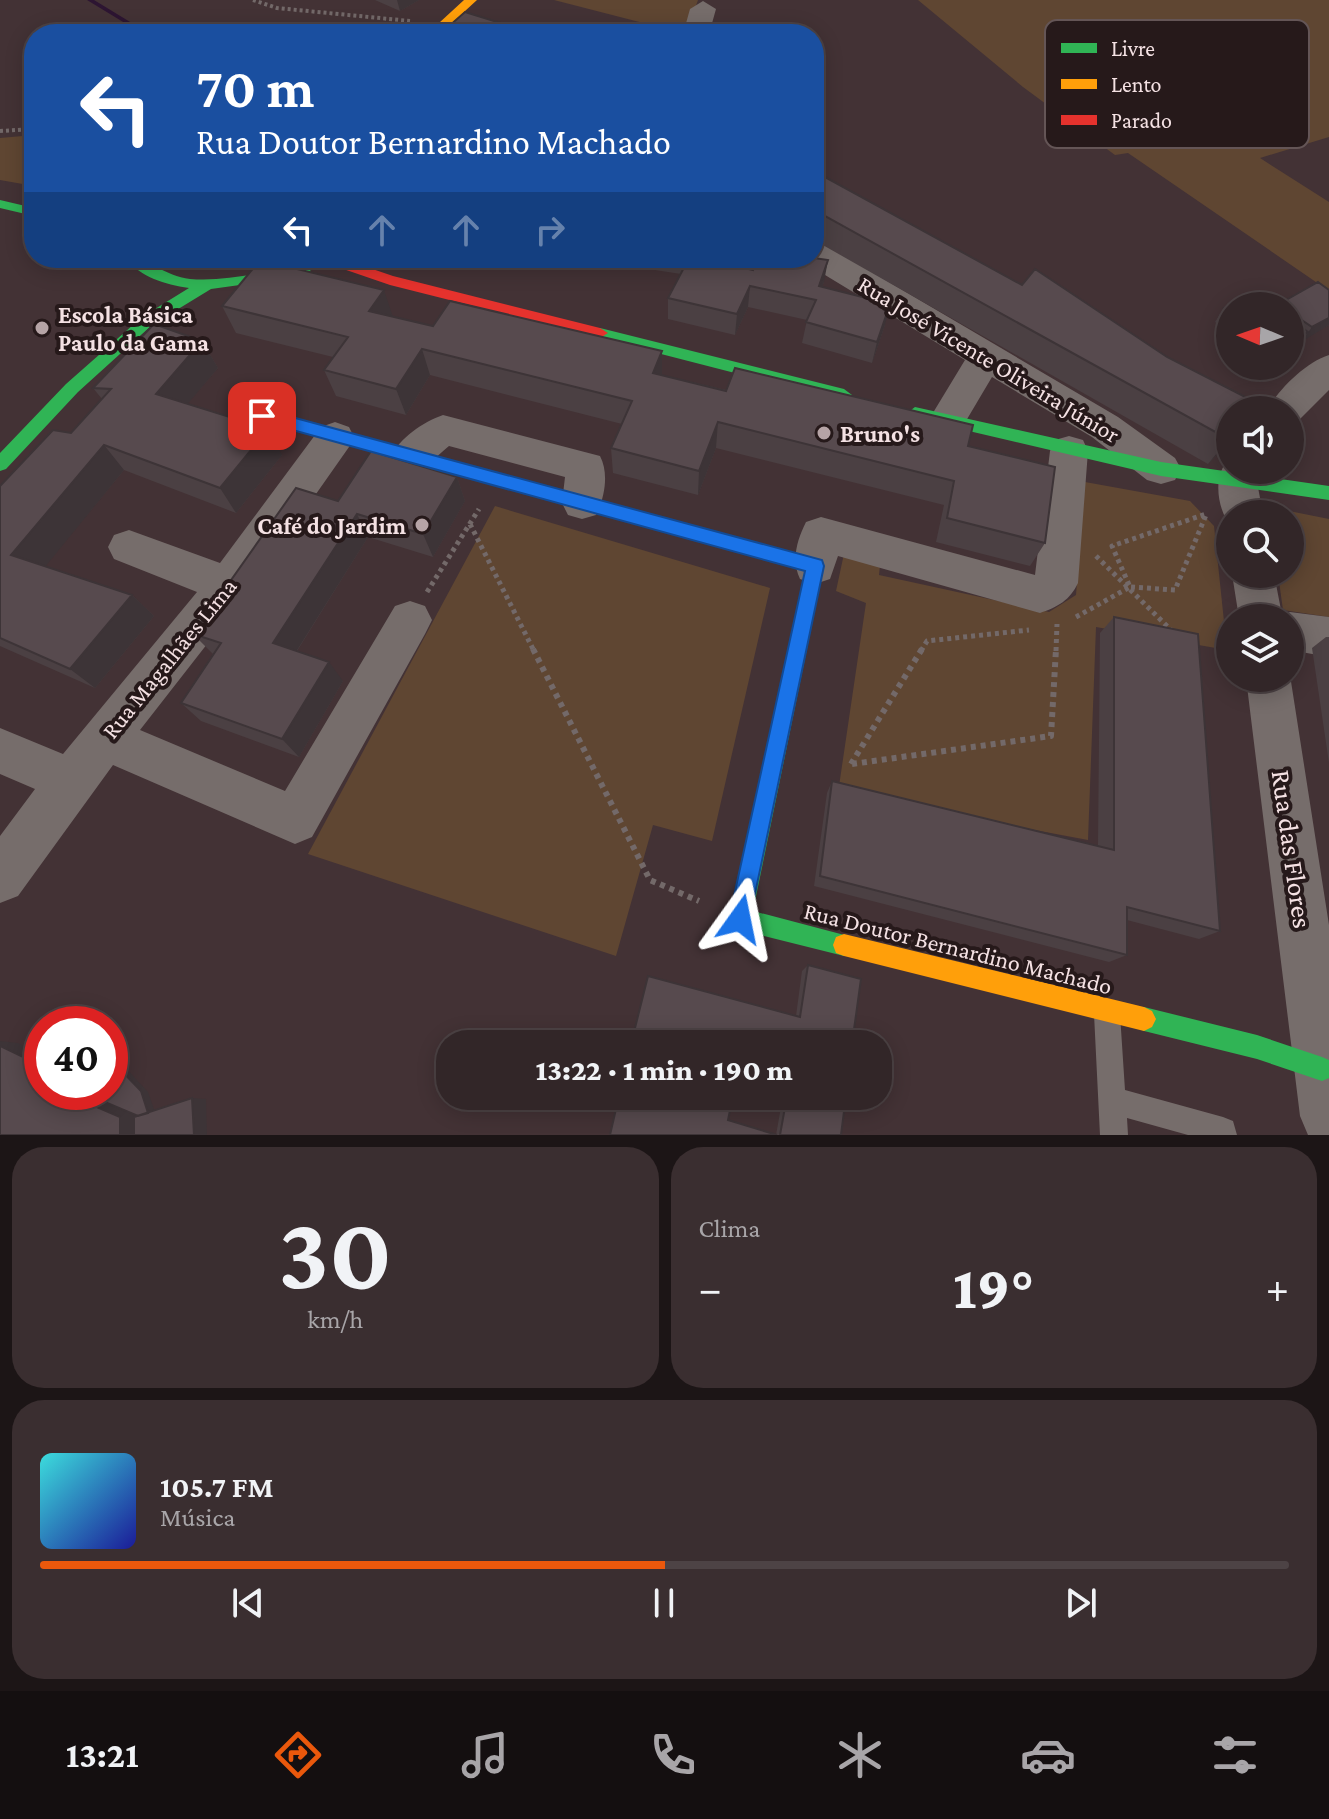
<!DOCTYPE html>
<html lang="pt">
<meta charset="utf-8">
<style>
body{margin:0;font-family:"Crimson Pro",serif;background:#3a2e30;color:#f1f3f6;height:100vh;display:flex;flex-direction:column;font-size:30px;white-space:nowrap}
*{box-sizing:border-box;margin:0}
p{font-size:26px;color:#a8a5a8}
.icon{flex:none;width:44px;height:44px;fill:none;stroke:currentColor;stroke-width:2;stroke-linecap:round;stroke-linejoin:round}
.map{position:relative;height:1135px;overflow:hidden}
.side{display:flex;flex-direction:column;gap:12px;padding:12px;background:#1c1516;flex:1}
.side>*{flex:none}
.hud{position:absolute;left:24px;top:24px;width:800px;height:244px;border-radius:32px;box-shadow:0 4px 20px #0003,0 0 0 2px #4d4345;background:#1a4fa0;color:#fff;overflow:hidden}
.needle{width:52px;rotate:272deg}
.fabs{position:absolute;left:1216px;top:292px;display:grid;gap:16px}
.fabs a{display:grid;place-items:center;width:88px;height:88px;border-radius:50%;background:#322628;box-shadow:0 4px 20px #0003,0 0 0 2px #4d4345;font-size:40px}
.speed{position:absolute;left:24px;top:1006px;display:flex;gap:16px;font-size:40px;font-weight:700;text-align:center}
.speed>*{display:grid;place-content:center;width:104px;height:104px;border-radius:50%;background:#322628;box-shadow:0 4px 20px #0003,0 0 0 2px #4d4345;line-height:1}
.speed .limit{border:12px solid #d22;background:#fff;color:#111}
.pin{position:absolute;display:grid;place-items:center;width:68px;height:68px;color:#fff;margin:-34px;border-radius:16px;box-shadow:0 4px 12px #0006}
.me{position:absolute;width:88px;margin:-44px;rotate:12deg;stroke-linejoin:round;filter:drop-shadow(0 0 6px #0008)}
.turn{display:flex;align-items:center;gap:28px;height:168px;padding:0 40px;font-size:36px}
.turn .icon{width:104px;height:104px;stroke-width:2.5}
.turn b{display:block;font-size:56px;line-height:68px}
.lanes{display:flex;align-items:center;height:76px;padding:0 40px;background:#0003;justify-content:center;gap:40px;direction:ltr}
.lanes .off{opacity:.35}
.big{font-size:60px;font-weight:800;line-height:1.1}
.side .card{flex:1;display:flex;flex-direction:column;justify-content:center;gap:12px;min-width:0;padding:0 28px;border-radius:32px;background:#3a2e30}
.side .dial{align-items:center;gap:0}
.dial b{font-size:104px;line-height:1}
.song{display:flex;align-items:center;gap:24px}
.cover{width:96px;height:96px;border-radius:12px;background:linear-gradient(135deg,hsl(180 70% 55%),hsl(240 70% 35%))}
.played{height:8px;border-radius:4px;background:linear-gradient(90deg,#ea580c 50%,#4d4345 50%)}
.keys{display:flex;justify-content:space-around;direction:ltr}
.heat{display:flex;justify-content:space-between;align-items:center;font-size:44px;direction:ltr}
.side .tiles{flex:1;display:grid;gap:12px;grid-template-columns:1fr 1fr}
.card:last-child{grid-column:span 2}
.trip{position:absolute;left:436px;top:1030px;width:456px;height:80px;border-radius:32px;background:#322628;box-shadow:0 4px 20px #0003,0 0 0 2px #4d4345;font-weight:800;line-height:80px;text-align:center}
.menu{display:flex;height:128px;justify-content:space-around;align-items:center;background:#140f10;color:#a8a5a8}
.menu .icon{width:56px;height:56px}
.menu .active{color:#ea580c}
.menu b{font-size:36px;color:#f1f3f6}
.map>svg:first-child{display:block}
.green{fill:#5f4632}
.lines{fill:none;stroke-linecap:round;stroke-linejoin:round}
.stream{fill:#2d1532;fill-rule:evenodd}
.path-far2{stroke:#736969;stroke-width:4;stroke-dasharray:3 3;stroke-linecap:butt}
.path-far1{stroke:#736969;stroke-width:5;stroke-dasharray:4 4;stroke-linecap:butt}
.path{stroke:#736969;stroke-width:6;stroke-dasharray:5 5;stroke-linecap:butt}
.lane{fill:#766d6b;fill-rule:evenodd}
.street{fill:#766d6b;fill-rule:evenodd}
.fast{fill:#30b455;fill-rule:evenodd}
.slow{fill:#ff9f0a;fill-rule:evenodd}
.jam{fill:#e5322d;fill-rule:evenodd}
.wall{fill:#4b4043}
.shaded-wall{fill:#3d3437}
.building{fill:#574a4e;stroke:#3d3437;stroke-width:2}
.route{fill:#1a73e8;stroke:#114b97;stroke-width:2}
.poi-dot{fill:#b6a4a6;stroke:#26191a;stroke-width:3}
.labels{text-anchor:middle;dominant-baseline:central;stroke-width:8;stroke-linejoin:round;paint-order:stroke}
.poi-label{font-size:24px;font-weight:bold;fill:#f4e1e3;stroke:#26191a;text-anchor:start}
.street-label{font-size:24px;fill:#f4e1e3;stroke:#26191a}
.near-street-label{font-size:28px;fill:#f4e1e3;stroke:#26191a}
.key{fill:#26191a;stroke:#645556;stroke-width:2}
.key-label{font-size:22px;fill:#f4e1e3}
</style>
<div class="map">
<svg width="1329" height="1135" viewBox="0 0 1329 1135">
<rect width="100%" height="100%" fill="#433235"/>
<path class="green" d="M554,0H698L686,34Z
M918,0H1329V137L1260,158L1329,202V291L1128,153L1115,155L1023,87Z
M34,135V186L0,180V138Z
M1085,482L1190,501L1214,526L1227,650L1096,627L1088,840L838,793L866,603L836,591L845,549L881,555L879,575L1049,612L1076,595Z
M495,506L770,588L712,841L653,825L616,956L308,854Z
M1269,507L1329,519V617L1283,610L1278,574H1290V514H1270Z"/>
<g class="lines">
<path class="stream" d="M87,0H94L140,28L135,34H129L133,28Z"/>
<path class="path-far2" d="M253,0L277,8L410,21
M0,131L34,129"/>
<path class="path-far1" d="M470,524L534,651
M1096,556L1171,630
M1131,587L1175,590L1206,515
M427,592L479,509
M1076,617L1130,587L1112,546L1206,514
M921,651L927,641L1029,630
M1056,651L1057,624"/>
<path class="path" d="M533,649L650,880L699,901
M851,764L922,649
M852,764L1051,736L1056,649"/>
<path class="lane" d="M1107,1001L1116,1005L1120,1014L1125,1090L1223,1117L1233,1121L1237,1135H1188L1127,1118L1128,1135H1100L1094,1014L1098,1005Z"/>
<path class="street" d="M703,1L716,9L709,34H683L690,9Z
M814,242L826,245L1118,417L1175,458L1181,469L1175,480L1161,484L1147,480L1092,437L992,377L960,431L947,435L934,431L928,421L965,360L802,261L801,258H814Z
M1329,355V390L1299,420L1290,423V410H1267C1279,389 1306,362 1329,355Z
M443,415L600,456C609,473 605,497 596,515L582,519L568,515L562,503L565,477L449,446C431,461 419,476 395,468L390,457C400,438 423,422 443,415Z
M335,422L349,427L354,437L349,447L243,598L140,730L285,791L395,606L410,601L425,606L432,620L425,634L312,837L295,844L113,765L18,896L0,903V836L35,789L0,774V728L63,754L197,592L114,559L108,547L114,535L129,530L220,563L321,427Z
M1069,436L1083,440L1088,451L1078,583C1070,600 1058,607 1040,613L838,556L830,579L815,584L800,579C791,560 797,540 806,522L821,517L1035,575L1050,451L1055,440Z
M1230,458V470H1261L1257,482L1263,514H1230V526C1217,507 1212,475 1230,458Z
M1232,574H1274L1282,615L1290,612L1329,617V657L1290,650V618H1239Z
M1290,675L1329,925V1135H1308L1300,1116L1246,678H1290Z"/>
<path class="fast" d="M0,200L34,208V216L0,208Z
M125,258C148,258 165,276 190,279C227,282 267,271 304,266L311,271L304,276L211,289L152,325L78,392L6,469L0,471V453L66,384L142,317L189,288C164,284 142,278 125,258Z
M600,328L844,389L852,395L844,401L595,337V329Z
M238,403L821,561L824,566L753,911L852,937L855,945L852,953L844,956L740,930L732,927L729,919L805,571L232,413L230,409L232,405Z
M915,407L1161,462L1329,486V500L1161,476L909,417L907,413Z
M1144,1007L1257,1035L1322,1057L1329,1060V1078L1322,1081L1257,1059L1144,1031L1136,1027L1132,1019L1136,1011Z"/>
<path class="slow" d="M464,0H477L440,34H427Z
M844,934L1144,1007L1152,1011L1156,1019L1152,1027L1144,1031L844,956L836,953L833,945L836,937Z"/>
<path class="jam" d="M318,258H340L393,276L600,328L608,333L600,338L390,285L320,261Z"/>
</g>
<path class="wall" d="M375,0H419L400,11Z
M814,171L1230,441L1208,464L814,240Z
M513,258H573L566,270Z
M715,258H740L738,262Z
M655,262L753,270L824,282L822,287L885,325L872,363L802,343L807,320L748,307L735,335L668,319V298L681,274L655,270Z
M1329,290V325L1301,341L1297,347L1290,350V306H1277L1279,304Z
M222,306L433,326L662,351V375L968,446L1045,543L1030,566L936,542L944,505L716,448L698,495L613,473L611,448L622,424L430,375L406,415L336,396L324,370L333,357L236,333Z
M1230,306V335L1215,322L1224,308Z
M202,341L218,368L187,404L282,455L236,513L124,470L45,566L132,595L154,616L95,688L0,646V486L71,433L102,399L93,388Z
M457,477L465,501L433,557L368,537L297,651L343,681L299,757L201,721L181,703L213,654L193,634L338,501Z
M1114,617L1220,931L1199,939L1127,920V955L1109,962L814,886L827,793L832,781L1098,846L1100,633Z
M1326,637H1329V763L1312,648Z
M808,965L852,1044L796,1016L802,971Z
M783,1096H846L841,1135H610L728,1120L776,1135Z"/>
<path class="shaded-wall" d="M397,0H419L400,11Z
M565,258H573L566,270Z
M828,260L824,282L815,308L819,286Z
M750,286L748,307L735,335L737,314Z
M384,290L393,317L369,311Z
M890,304L885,325L872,363L877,342Z
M1329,318V325L1301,342L1312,327Z
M1308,332L1297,347L1290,350V340Z
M202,341L218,368L174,420L156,394Z
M422,349L430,375L406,415L396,389Z
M662,351V377L653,373Z
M718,422L716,448L698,495L699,471Z
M268,429L282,455L236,513L220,488Z
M1230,437V441L1208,464Z
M104,445L124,470L36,578L11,555Z
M457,477L465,501L433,557L423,534Z
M357,514L368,537L289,663L273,643Z
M132,595L154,616L95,688L70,669Z
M329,662L343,681L299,757L282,739Z
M0,1041L18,1043L42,1055V1066L0,1048Z
M110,1060L124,1066L148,1092L156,1115L149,1135H120L62,1092H87L110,1062Z
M192,1098L206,1099L207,1135H194Z"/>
<path class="building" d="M465,12L536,34H440Z
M814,171L1022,285L1035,269L1167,357L1261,405L1256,410H1230V437L1228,439L814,210Z
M658,258H689L684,267L655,262Z
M689,258H705L753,270L759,258H814L828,260L819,286L890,304L877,342L806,322L816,300L750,286L737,314L668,298Z
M260,260L384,290L369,311L433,326L450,301L662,351L653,373L726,391L735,368L973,425L968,446L1055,467L1045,543L947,518L954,481L718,422L699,471L611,448L632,401L422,349L396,389L324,370L348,337L222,306Z
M1318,282L1329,290V318L1312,327L1290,312V306H1282L1279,304Z
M1254,293L1272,306H1230V312L1224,308Z
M1290,319L1308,332L1290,340Z
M154,324L202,341L156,394L268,429L220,488L104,445L11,555L132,595L70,669L0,638V486L53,430L71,433L111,389L93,388Z
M371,451L457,477L423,534L357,514L273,643L329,662L282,739L181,703L221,643L193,634L296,488L338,501Z
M1114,617L1198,634L1220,931L1127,907V955L820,876L832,781L1114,850Z
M808,965L861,979L852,1044H631L648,976L800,1017Z
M0,1046L42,1066V1092H62L120,1117V1135H0Z
M110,1062L116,1065L141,1091L148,1113L138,1116L81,1092H110Z
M619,1096H733L728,1120L777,1135H610Z
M787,1096H846L841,1135H780Z
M192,1098L194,1135H134V1117Z"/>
<path class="route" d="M262,409L822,560L824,566L748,927L740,930L732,927L729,919L805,571L256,420V411Z"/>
<g class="poi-dot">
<circle cx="42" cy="328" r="8"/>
<circle cx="824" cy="433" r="8"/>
<circle cx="422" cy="525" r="8"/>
</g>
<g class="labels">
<g class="poi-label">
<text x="58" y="314">Escola Básica<tspan x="58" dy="28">Paulo da Gama</tspan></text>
<text x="840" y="433">Bruno's</text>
<text x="406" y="525" text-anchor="end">Café do Jardim</text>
</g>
<g class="street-label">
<text transform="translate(989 359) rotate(31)">Rua José Vicente Oliveira Júnior</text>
<text transform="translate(169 658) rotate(-51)">Rua Magalhães Lima</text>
<text transform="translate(958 948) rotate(14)">Rua Doutor Bernardino Machado</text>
</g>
<g class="near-street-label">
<text transform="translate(1292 849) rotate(82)">Rua das Flores</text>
</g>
</g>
<rect x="1045" y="20" width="264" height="128" rx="12" class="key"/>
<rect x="1061" y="43" width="36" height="10" fill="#30b455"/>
<rect x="1061" y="79" width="36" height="10" fill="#ff9f0a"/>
<rect x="1061" y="115" width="36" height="10" fill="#e5322d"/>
<g class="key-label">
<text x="1111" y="56">Livre</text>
<text x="1111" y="92">Lento</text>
<text x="1111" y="128">Parado</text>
</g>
</svg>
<div class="fabs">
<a><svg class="needle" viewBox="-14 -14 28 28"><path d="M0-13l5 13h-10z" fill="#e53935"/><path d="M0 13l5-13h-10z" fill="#a8a5a8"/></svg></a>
<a><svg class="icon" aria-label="sound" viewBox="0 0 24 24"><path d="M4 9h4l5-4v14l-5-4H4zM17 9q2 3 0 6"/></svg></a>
<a><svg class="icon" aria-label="search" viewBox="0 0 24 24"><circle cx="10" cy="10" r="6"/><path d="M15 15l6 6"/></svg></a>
<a><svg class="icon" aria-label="layers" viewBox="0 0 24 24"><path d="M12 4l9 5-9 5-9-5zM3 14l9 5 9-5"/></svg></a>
</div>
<div class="speed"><div class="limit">40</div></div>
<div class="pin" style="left:262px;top:416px;background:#d93025"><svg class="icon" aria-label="arrive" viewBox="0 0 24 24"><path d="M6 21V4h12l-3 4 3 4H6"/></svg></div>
<svg class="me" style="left:740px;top:919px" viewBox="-20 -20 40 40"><path d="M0-17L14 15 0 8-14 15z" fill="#1a73e8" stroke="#fff" stroke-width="4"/></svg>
<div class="trip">13:22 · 1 min · 190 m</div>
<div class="hud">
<div class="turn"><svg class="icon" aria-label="left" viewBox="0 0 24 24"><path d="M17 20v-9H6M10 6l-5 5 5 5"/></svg><div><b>70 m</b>Rua Doutor Bernardino Machado</div></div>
<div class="lanes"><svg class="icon" aria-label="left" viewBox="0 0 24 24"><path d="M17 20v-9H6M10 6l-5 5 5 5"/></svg><svg class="icon off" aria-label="ahead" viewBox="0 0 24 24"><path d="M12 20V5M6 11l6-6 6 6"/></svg><svg class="icon off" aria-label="ahead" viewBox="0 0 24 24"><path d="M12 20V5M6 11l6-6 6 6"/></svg><svg class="icon off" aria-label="right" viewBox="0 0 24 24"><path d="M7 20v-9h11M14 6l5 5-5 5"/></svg></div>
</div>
</div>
<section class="side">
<div class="tiles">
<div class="card dial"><b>30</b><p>km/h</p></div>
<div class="card"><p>Clima</p>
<div class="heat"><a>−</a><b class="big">19°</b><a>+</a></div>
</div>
<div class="card">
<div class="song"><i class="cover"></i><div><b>105.7 FM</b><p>Música</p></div></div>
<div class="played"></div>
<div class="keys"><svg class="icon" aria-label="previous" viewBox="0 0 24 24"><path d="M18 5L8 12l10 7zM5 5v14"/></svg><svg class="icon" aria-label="pause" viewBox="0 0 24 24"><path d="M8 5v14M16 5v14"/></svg><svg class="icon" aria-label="next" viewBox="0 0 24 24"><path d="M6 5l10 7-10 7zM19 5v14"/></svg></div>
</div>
</div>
</section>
<nav class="menu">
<b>13:21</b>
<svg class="icon active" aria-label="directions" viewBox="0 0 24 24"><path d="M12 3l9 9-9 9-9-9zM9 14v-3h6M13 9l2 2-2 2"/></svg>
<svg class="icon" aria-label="music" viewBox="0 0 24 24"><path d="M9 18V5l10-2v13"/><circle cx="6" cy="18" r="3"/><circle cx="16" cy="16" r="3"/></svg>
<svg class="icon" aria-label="phone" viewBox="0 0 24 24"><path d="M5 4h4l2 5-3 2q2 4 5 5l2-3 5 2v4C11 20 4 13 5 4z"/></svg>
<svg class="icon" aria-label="climate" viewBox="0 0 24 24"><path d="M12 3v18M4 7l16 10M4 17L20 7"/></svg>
<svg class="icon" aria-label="car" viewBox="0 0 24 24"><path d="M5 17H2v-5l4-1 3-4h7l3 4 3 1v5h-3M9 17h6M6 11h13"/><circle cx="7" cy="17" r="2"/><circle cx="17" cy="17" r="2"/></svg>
<svg class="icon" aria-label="filters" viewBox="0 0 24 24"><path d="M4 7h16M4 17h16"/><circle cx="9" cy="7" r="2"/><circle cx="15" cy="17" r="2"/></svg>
</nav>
